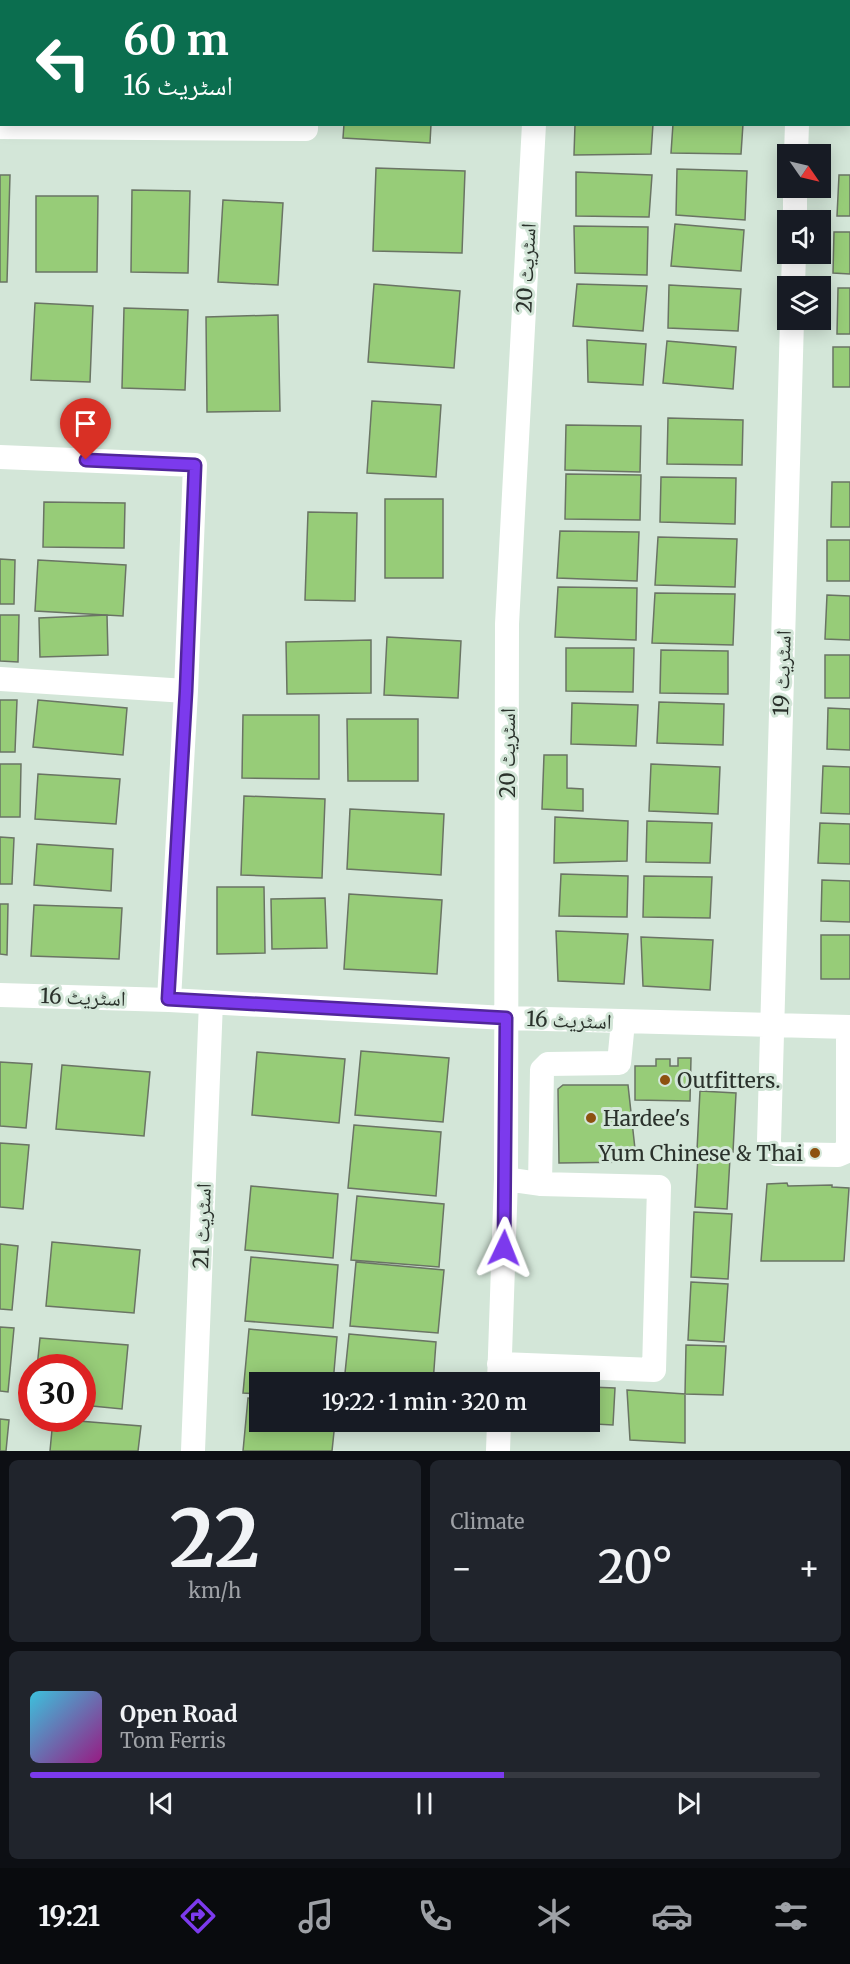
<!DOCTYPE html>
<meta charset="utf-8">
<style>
body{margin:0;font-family:Merriweather,"Noto Naskh Arabic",serif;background:#20242c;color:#f1f3f6;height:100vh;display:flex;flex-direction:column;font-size:22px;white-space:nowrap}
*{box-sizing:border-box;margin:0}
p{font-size:20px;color:#9ea1a6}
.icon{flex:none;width:33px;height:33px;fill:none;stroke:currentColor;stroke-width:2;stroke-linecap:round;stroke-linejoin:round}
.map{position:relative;height:1451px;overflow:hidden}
.details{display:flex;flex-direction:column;gap:9px;padding:9px;background:#0d0f14;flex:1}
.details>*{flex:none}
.banner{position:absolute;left:0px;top:0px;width:850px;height:126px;box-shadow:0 3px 15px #0003;background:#0b6e4f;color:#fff;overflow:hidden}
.needle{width:39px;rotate:124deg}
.buttons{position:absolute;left:777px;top:144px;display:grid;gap:12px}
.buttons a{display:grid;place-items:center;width:54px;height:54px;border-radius:0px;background:#171b24;box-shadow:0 3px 15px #0003;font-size:30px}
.speed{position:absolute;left:18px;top:1354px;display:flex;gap:12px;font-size:30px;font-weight:700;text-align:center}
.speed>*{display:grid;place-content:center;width:78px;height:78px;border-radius:50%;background:#171b24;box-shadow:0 3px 15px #0003;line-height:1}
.speed .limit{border:9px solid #d22;background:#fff;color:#111}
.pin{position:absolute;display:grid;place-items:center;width:51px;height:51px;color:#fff;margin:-62px -26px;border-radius:50% 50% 50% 0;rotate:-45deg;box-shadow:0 0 6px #0007}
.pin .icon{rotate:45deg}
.me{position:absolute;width:66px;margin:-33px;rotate:2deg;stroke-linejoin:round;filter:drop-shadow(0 0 4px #0008)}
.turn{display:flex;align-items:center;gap:21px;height:126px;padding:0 24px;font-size:27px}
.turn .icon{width:78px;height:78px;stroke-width:2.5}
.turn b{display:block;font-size:42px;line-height:51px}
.big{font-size:45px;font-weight:600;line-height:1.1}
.details .tile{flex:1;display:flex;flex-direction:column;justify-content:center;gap:9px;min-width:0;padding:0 21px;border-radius:9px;background:#20242c}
.details .dial{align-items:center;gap:0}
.dial b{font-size:78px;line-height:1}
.song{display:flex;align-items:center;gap:18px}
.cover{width:72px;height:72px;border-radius:9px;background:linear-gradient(135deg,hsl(190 70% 55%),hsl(310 70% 35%))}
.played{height:6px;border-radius:3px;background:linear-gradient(90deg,#7c3aed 60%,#363941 60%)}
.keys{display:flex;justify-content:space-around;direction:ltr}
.heat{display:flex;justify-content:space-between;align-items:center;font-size:33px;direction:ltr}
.details .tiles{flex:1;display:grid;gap:9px;grid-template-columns:1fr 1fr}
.tile:last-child{grid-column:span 2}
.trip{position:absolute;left:249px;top:1372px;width:351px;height:60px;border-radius:0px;background:#171b24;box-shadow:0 3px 15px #0003;font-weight:600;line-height:60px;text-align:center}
.dock{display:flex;height:96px;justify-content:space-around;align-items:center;background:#090b0e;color:#9ea1a6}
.dock .icon{width:42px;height:42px}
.dock .active{color:#7c3aed}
.dock b{font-size:27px;color:#f1f3f6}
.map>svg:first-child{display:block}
.building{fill:#97cc78;stroke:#6a7464;stroke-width:1.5}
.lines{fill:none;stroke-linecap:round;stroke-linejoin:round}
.minor{stroke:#fff;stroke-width:24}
.route-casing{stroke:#51269a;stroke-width:15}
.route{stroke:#7c3aed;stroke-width:10}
.poi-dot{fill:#8d5210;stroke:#d3e6d8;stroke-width:2}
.labels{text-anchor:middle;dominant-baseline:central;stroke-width:6;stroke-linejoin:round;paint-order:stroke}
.street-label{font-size:21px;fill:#2a312b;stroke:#d3e6d8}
.poi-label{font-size:21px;fill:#2a312b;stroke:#d3e6d8;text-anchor:start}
</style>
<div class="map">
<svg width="850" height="1451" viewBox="0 0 850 1451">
<rect width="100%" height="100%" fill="#d3e6d8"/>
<path class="building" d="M87,0H172V2H87Z
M213,0H270V2H213Z
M394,0H449V2Z
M674,0H715L734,2H674Z
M344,124H431L430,143L343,138Z
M575,124H653L651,154L574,155Z
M673,124H743L741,154L671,153Z
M376,168L465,171L462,253L373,251Z
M677,169L747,171L745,220L676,215Z
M576,172L652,175L649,217L576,216Z
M0,175H10L7,282H0Z
M839,175H850V216H837Z
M132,190L190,191L188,273L131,272Z
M36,196H98L97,272H36Z
M223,200L283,203L278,285L218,282Z
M675,224L744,230L741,271L671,266Z
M574,226L648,227L647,275L575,273Z
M834,232H850V274L833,273Z
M374,284L460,291L454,368L368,362Z
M577,284L647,286L643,331L573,326Z
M669,285L741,289L738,331L668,328Z
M838,288H850V334H837Z
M35,303L93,306L90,382L31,380Z
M124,308L188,310L185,390L122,388Z
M278,315L280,411L207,412L206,317Z
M587,340L646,344L643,385L588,382Z
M667,341L736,347L733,389L663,383Z
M833,347H850V387H833Z
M372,401L441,405L436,477L367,473Z
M668,418L743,420L742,465L667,464Z
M566,425L641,426L640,472L565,470Z
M566,474L641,475L640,520L565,519Z
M661,477L736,478L735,524L660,522Z
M832,482H850V527H831Z
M385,499H443V578H385Z
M44,502L125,503L124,548L43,547Z
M308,512L357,513L355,601L305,600Z
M560,531L639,532L637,581L557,578Z
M658,537L737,539L735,587L655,585Z
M827,540H850V581H827Z
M0,559L15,560L14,604H0Z
M38,560L126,565L123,616L35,611Z
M558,587L637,588L636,640L555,637Z
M655,593L735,594L733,645L652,643Z
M827,595L850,596V640L825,639Z
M0,615H19L18,662L0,661Z
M107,615L108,655L40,657L39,618Z
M387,637L461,641L458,698L384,695Z
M371,640V693L287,694L286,642Z
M566,648H634L633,692L566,691Z
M661,650L728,651V694L660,693Z
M825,655H850V698H825Z
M0,700H17L15,752H0Z
M38,700L127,708L123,755L33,747Z
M659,702L724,704L723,745L657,743Z
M572,703L638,705L636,746L571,744Z
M828,708L850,709V750L827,749Z
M243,715H319V779L242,778Z
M347,719H418V781H348Z
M544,755H567V788L583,789V811L542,809Z
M0,764H21L20,817H0Z
M651,764L720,767L718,814L649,811Z
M823,766L850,767V814L821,813Z
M38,774L120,779L116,824L35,819Z
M244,796L325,799L322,878L241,875Z
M350,809L444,814L441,875L347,869Z
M555,817L628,821L627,861L554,863Z
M647,821L712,823L710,863L646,862Z
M820,823L850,824V864L818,863Z
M0,837L14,838L12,884H0Z
M37,844L113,849L111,891L34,885Z
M561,874L628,876L627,917L559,916Z
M644,876L712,877L710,918L643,917Z
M822,880L850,881V922L821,921Z
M217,887H264L265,953L217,954Z
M349,894L442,900L437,974L344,969Z
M325,898L327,948L272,949L271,899Z
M0,904H8L7,955L0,954Z
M34,905L122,908L119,959L31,956Z
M556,931L628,934L624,984L558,981Z
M821,935H850V979H821Z
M641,937L713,940L710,990L643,986Z
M361,1051L449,1058L443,1122L355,1115Z
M257,1052L345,1059L339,1123L252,1115Z
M678,1058H691L690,1101L635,1100V1066H656V1059H670V1066H678Z
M0,1062L32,1064L26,1128L0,1126Z
M62,1065L150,1072L144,1136L56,1129Z
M563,1085H628L635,1149L633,1162L559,1163L558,1089Z
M700,1091L736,1093L733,1152L697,1150Z
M354,1125L441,1132L436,1196L348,1188Z
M0,1143L29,1145L23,1209L0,1207Z
M698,1156L730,1158L727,1209L695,1207Z
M787,1183L788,1186L832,1185V1187L849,1188L844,1261H761L767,1184Z
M251,1186L338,1194L333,1258L245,1250Z
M357,1196L444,1204L439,1267L351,1260Z
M694,1212L732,1214L728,1279L691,1277Z
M52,1242L140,1250L134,1313L46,1306Z
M0,1244L18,1246L12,1310L0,1309Z
M251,1257L338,1265L333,1328L245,1321Z
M356,1262L444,1270L438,1333L350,1326Z
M691,1282L728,1284L724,1342L688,1340Z
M0,1327L14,1328L8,1392L0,1391Z
M249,1329L337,1337L333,1383H260V1394L243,1393Z
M349,1334L436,1342L433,1383H344Z
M40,1338L128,1345L122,1409L82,1405V1368H37Z
M686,1345L726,1346L723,1395L685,1394Z
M590,1387L615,1388L613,1425L576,1423L590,1422Z
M627,1390L685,1394V1443L630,1440Z
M248,1398L260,1399V1422H335L332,1451H243Z
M0,1419L9,1420L6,1451H0Z
M53,1419L141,1426L138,1451H50Z"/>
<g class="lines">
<path class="minor" d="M540,2V0
M801,2V0
M0,127L306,129V124
M796,154L797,124
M795,220V188
M793,286L794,254
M792,320L769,1141L770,1149L777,1154L838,1155L845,1152L848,1144V1027
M0,457L195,465L186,691L169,1000
M0,679L186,691
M0,995L169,1000L506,1018L850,1027
M540,1184L542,1070L548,1064L619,1063L623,1022
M499,1364L654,1370L659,1187L540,1184L506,1179
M499,1383L506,1179L507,624L534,124
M193,1451L211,1002
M498,1451L499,1422"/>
</g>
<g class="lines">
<defs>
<path id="route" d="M86,460L195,465L186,691L168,999L506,1018L504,1248"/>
</defs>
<use href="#route" class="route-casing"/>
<use href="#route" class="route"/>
</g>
<g class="poi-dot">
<circle cx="665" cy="1080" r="6"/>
<circle cx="591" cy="1118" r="6"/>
<circle cx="815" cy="1153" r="6"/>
</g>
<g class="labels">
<g class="street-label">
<text transform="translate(526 268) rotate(-87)">اسٹریٹ 20</text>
<text transform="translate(782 673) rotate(-88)">اسٹریٹ 19</text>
<text transform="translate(507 753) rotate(-90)">اسٹریٹ 20</text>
<text transform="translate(83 997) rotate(2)">اسٹریٹ 16</text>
<text transform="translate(569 1020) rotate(2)">اسٹریٹ 16</text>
<text transform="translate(202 1226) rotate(-88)">اسٹریٹ 21</text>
</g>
<g class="poi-label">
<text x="677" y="1080">Outfitters.</text>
<text x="603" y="1118">Hardee's</text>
<text x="803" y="1153" text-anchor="end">Yum Chinese &amp; Thai</text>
</g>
</g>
</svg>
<div class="buttons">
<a><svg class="needle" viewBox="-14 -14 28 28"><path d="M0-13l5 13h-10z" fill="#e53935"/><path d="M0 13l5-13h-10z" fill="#9ea1a6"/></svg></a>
<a><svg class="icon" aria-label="sound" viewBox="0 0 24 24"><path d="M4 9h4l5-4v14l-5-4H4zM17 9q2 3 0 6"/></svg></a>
<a><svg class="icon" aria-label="layers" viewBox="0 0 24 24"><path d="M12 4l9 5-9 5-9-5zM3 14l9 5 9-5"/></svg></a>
</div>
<div class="speed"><div class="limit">30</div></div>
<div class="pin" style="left:86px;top:460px;background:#d93025"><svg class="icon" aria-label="arrive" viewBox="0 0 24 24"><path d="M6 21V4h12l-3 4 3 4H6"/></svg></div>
<svg class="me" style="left:504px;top:1248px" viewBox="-20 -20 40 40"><path d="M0-17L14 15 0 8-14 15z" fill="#7c3aed" stroke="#fff" stroke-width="4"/></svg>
<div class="trip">19:22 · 1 min · 320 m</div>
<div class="banner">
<div class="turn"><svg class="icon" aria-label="left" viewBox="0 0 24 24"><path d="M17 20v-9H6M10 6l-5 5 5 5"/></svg><div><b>60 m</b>اسٹریٹ 16</div></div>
</div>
</div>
<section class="details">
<div class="tiles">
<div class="tile dial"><b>22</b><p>km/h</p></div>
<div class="tile"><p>Climate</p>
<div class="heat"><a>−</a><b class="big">20°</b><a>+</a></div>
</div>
<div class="tile">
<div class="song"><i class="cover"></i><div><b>Open Road</b><p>Tom Ferris</p></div></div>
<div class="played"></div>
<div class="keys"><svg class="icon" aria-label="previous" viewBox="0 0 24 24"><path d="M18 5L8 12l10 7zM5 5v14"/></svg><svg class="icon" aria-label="pause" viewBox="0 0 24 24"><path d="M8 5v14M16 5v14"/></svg><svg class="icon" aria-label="next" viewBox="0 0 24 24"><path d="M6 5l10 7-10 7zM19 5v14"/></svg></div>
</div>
</div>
</section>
<nav class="dock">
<b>19:21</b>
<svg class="icon active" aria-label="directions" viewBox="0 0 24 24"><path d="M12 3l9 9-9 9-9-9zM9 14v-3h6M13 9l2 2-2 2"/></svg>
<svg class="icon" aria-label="music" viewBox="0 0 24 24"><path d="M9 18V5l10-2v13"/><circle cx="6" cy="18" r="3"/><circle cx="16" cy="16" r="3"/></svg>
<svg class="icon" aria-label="phone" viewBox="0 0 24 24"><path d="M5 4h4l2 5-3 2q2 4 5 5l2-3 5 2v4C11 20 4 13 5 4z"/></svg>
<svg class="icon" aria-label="climate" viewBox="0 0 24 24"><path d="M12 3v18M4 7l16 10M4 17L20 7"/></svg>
<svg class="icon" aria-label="car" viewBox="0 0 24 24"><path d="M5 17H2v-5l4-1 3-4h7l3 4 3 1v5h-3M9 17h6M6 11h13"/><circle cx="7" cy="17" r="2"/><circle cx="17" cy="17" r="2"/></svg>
<svg class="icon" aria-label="filters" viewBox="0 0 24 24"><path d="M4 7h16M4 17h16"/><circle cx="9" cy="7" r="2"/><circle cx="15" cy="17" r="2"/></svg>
</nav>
